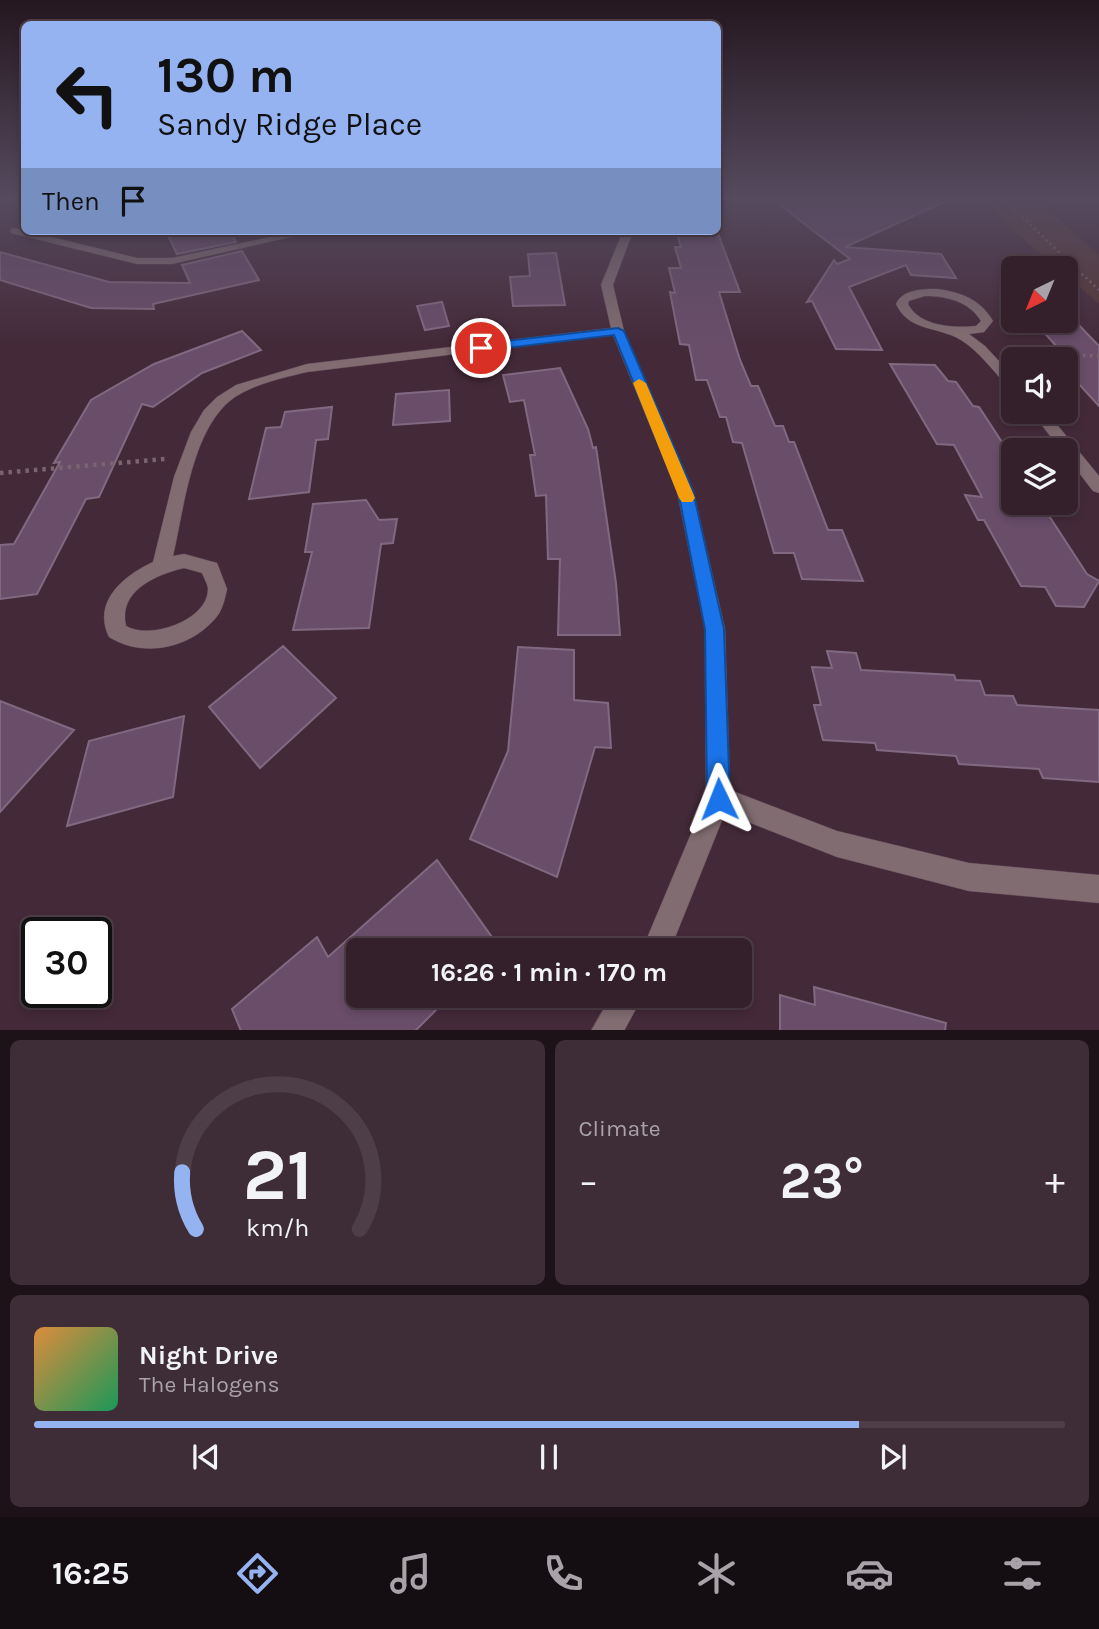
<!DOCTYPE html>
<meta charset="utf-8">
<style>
body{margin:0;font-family:Karla,sans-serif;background:#3e2d37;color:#f1f3f6;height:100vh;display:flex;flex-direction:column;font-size:26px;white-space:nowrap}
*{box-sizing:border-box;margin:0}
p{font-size:23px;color:#a9a3a9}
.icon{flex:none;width:38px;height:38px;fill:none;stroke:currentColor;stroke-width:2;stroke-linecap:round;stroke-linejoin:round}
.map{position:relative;height:1030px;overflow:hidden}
.details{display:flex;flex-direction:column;gap:10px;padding:10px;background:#1c1218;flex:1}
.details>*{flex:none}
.top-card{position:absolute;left:21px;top:21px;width:700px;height:214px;border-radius:10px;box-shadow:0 4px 10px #0003,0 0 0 2px #4e3e47;background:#95b2f1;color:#111;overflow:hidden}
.needle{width:46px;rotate:223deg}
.tools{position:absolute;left:1001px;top:256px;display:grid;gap:14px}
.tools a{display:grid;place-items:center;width:77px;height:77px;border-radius:10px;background:#33202b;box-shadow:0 4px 10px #0003,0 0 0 2px #4e3e47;font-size:35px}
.speed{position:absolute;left:21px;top:917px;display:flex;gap:14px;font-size:35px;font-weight:700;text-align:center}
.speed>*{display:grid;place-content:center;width:91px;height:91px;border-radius:50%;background:#33202b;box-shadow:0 4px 10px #0003,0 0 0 2px #4e3e47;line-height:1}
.speed .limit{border:4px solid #111;border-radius:10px;background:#fff;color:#111}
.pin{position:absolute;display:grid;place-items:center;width:60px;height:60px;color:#fff;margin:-30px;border:4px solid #fff;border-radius:50%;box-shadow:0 2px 7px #0007}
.me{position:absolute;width:77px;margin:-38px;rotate:358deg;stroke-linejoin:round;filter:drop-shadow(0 0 5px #0008)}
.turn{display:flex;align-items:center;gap:24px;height:147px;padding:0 21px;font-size:32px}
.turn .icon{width:91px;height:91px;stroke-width:2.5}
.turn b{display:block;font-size:49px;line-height:60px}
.then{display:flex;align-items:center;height:66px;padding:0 21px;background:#0003;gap:14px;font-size:26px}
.big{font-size:52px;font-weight:700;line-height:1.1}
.details .card{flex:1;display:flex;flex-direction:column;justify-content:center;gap:10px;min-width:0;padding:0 24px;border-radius:10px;background:#3e2d37}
.details .dial{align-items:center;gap:0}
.dial svg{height:182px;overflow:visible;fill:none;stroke:#4e3e47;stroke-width:7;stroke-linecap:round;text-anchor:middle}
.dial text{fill:#f1f3f6;stroke:none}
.song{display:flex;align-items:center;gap:21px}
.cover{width:84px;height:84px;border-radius:10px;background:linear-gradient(135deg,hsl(30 70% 55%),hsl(150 70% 35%))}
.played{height:7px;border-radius:4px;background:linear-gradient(90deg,#95b2f1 80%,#4e3e47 80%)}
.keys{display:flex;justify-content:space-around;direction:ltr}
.heat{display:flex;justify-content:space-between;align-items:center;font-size:38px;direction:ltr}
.details .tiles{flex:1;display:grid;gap:10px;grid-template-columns:1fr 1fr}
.card:last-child{grid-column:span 2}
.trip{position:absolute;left:346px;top:938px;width:406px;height:70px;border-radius:10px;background:#33202b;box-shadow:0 4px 10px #0003,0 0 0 2px #4e3e47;font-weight:700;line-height:70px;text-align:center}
.menu{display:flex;height:112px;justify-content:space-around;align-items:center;background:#140d11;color:#a9a3a9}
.menu .icon{width:49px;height:49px}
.menu .current{color:#95b2f1}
.menu b{font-size:32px;color:#f1f3f6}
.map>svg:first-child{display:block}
.green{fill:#533634}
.building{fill:#694d69;stroke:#816981;stroke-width:2}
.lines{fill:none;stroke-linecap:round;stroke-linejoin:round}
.minor-casing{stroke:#5f4755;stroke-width:1}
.path-far2{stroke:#7b6370;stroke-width:2.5;stroke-dasharray:2 3.5;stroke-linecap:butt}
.path-far1{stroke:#7b6370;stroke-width:3.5;stroke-dasharray:2.5 4.5;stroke-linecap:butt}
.path{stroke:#7b6370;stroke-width:4.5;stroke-dasharray:3.5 5;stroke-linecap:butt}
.minor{fill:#816d71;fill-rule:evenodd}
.route{fill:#1a73e8;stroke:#114b97;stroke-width:2}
.slow{fill:#f59e0b}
</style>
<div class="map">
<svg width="1099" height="1031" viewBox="0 0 1099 1031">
<rect width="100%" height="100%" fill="#442a39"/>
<path class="green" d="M983,198H1034L1099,255V304L1066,275V268H1057L1006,224Z"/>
<path class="building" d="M771,198H953L845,247L941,254L956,278L911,275L906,265L849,287L882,350L836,349L812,301L807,302L834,260L837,264L850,259Z
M166,231H230L236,242L177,254Z
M676,231H717L740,292H719L740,360L751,386H758L775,426H783L789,442H794L828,530H842L863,581L802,579L794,553H774L742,443L733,442L726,417H720L707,380H696L689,345L680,344L670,292L675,293L669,268H681L675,247H681Z
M242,251L259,280L153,304L154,309L91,308L0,280V252L109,282L190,283L182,265Z
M556,253L565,305L513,306L510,277L530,276L528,254Z
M442,302L449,326L425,330L417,306Z
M1033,320L1075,321L1099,346V406L1066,370V357Z
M242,331L261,350L202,373L153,407L142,404L99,497L86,499L37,594L0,599V545L14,544L60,462L54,463L91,400L154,364Z
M890,364L935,365L948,381L956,382L973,406L979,407L1013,459V502H1040L1087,574L1099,581L1084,607L1056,606L1045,587L1021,586L984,520H978L965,495L982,497L954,445L937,444Z
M560,368L588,429L593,448L596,447L616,583L620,635H558L560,559H548L546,495L536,496L530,455H535L524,400L510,402L503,375Z
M449,390L450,421L393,425L396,394Z
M332,407L328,439L316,440L309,492L249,499L266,428L281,427L285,412Z
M366,500L379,520L397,519L393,543L381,544L369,628L293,630L312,552H305L313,504Z
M283,646L336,698L260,768L209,707Z
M518,647L574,650V700L608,703L611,748L595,747L557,877L470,839L508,751Z
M827,651L856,653L861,670L954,675L956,680L980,681L985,695L1013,696L1017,705L1099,710V782L1043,778L1039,769L959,764L956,756L877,750L875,743L823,740L814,705H821L812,667L832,668Z
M0,701L74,730L0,812Z
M184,716L173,797L67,826L89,741Z
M437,860L499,947L496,950H359V996H450L415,1031H241L232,1009L317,937L328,957Z
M814,987L946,1023L945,1031H780V995L815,1005Z"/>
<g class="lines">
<defs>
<path id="minor" d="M15,228L137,258H172L298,231H317L172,264H137L11,233V229Z
M623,231H633L613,285L624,331L693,491L725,629L730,790L837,831L969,863L1099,875V903L969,891L837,857L725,813L670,950H642L706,798L705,629L677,491L613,335L307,372C283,378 257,383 235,397C192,426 184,509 173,556L184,554L217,563L227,589C225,598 223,608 218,615C193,648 144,659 109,637C92,602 123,576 153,562L174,477L191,432L204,410L217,397L236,385L307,364L611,328L601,285ZM184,568L202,573C204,578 208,585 208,589C208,621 149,640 126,626C118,591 155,575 184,568Z
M938,289C962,293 980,299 993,321L984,332L969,334L985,346L1013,376V388L1008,387C993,371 980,352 961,340C938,326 909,332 896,304C903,289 923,289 938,289ZM925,296C946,296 969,301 981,321L976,326C954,328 920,327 908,304L909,301Z
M1031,411H1046L1099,476V493L1093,491L1066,456V450H1061Z
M611,996H643L624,1031H591Z"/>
</defs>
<use href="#minor" class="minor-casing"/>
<path class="path-far2" d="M1002,198L1099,290
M1086,198L1099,201"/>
<path class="path-far1" d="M1013,353L1099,356"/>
<path class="path" d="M0,473L165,459"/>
<use href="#minor" class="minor"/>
</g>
<linearGradient id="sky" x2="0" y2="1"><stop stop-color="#25171f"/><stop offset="0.58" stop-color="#564a5f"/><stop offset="1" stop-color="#564a5f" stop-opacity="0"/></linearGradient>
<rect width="1099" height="342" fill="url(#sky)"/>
<path class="route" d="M618,328L624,331L693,491L724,629L730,799L727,807L719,810L711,807L707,799L705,629L678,491L614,335L481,351L475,348L481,344Z"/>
<path class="slow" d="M639,379L646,383L695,498L692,502H682L679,498L633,383Z"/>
</svg>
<div class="tools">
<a><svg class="needle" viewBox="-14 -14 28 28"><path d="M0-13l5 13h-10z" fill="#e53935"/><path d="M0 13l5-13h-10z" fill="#a9a3a9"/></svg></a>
<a><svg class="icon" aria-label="sound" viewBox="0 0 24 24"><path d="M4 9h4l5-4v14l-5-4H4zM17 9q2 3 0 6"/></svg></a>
<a><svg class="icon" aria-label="layers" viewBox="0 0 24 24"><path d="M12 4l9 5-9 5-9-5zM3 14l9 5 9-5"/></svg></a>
</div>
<div class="speed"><div class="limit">30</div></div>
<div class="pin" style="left:481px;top:348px;background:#d93025"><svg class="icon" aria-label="arrive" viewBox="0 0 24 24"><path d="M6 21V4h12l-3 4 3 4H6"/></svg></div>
<svg class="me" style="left:719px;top:799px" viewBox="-20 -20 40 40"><path d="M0-17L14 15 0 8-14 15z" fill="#1a73e8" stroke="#fff" stroke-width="4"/></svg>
<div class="trip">16:26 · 1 min · 170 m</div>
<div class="top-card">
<div class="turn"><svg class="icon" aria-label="left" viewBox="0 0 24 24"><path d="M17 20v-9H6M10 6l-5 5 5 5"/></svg><div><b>130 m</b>Sandy Ridge Place</div></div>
<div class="then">Then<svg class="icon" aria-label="arrive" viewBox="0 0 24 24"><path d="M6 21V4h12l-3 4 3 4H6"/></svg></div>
</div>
</div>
<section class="details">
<div class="tiles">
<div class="card dial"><svg viewBox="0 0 100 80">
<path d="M14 69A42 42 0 1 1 86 69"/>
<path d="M14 69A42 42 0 0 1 8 44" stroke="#95b2f1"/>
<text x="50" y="56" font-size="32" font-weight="700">21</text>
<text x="50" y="72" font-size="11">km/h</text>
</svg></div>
<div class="card"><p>Climate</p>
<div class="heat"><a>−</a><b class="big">23°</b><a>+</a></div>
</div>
<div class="card">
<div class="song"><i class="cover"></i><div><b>Night Drive</b><p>The Halogens</p></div></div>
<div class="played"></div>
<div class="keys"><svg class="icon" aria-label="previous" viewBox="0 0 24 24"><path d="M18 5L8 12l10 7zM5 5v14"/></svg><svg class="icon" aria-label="pause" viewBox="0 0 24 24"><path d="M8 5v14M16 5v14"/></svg><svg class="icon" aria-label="next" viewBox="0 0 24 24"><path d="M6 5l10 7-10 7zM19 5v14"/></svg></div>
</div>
</div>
</section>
<nav class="menu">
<b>16:25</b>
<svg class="icon current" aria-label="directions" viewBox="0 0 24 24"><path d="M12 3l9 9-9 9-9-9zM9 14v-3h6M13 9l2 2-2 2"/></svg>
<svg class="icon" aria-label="music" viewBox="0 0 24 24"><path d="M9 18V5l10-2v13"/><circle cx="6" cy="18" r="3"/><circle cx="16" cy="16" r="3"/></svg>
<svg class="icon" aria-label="phone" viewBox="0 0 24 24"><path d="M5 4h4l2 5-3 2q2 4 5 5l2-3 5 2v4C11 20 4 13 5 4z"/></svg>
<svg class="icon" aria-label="climate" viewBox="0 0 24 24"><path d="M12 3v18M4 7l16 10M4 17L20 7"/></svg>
<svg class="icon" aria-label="car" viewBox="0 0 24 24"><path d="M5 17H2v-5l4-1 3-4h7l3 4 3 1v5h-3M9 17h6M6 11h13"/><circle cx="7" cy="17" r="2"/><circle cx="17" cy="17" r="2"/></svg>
<svg class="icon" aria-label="filters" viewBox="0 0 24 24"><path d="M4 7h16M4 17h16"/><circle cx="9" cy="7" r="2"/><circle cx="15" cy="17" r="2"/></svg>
</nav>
